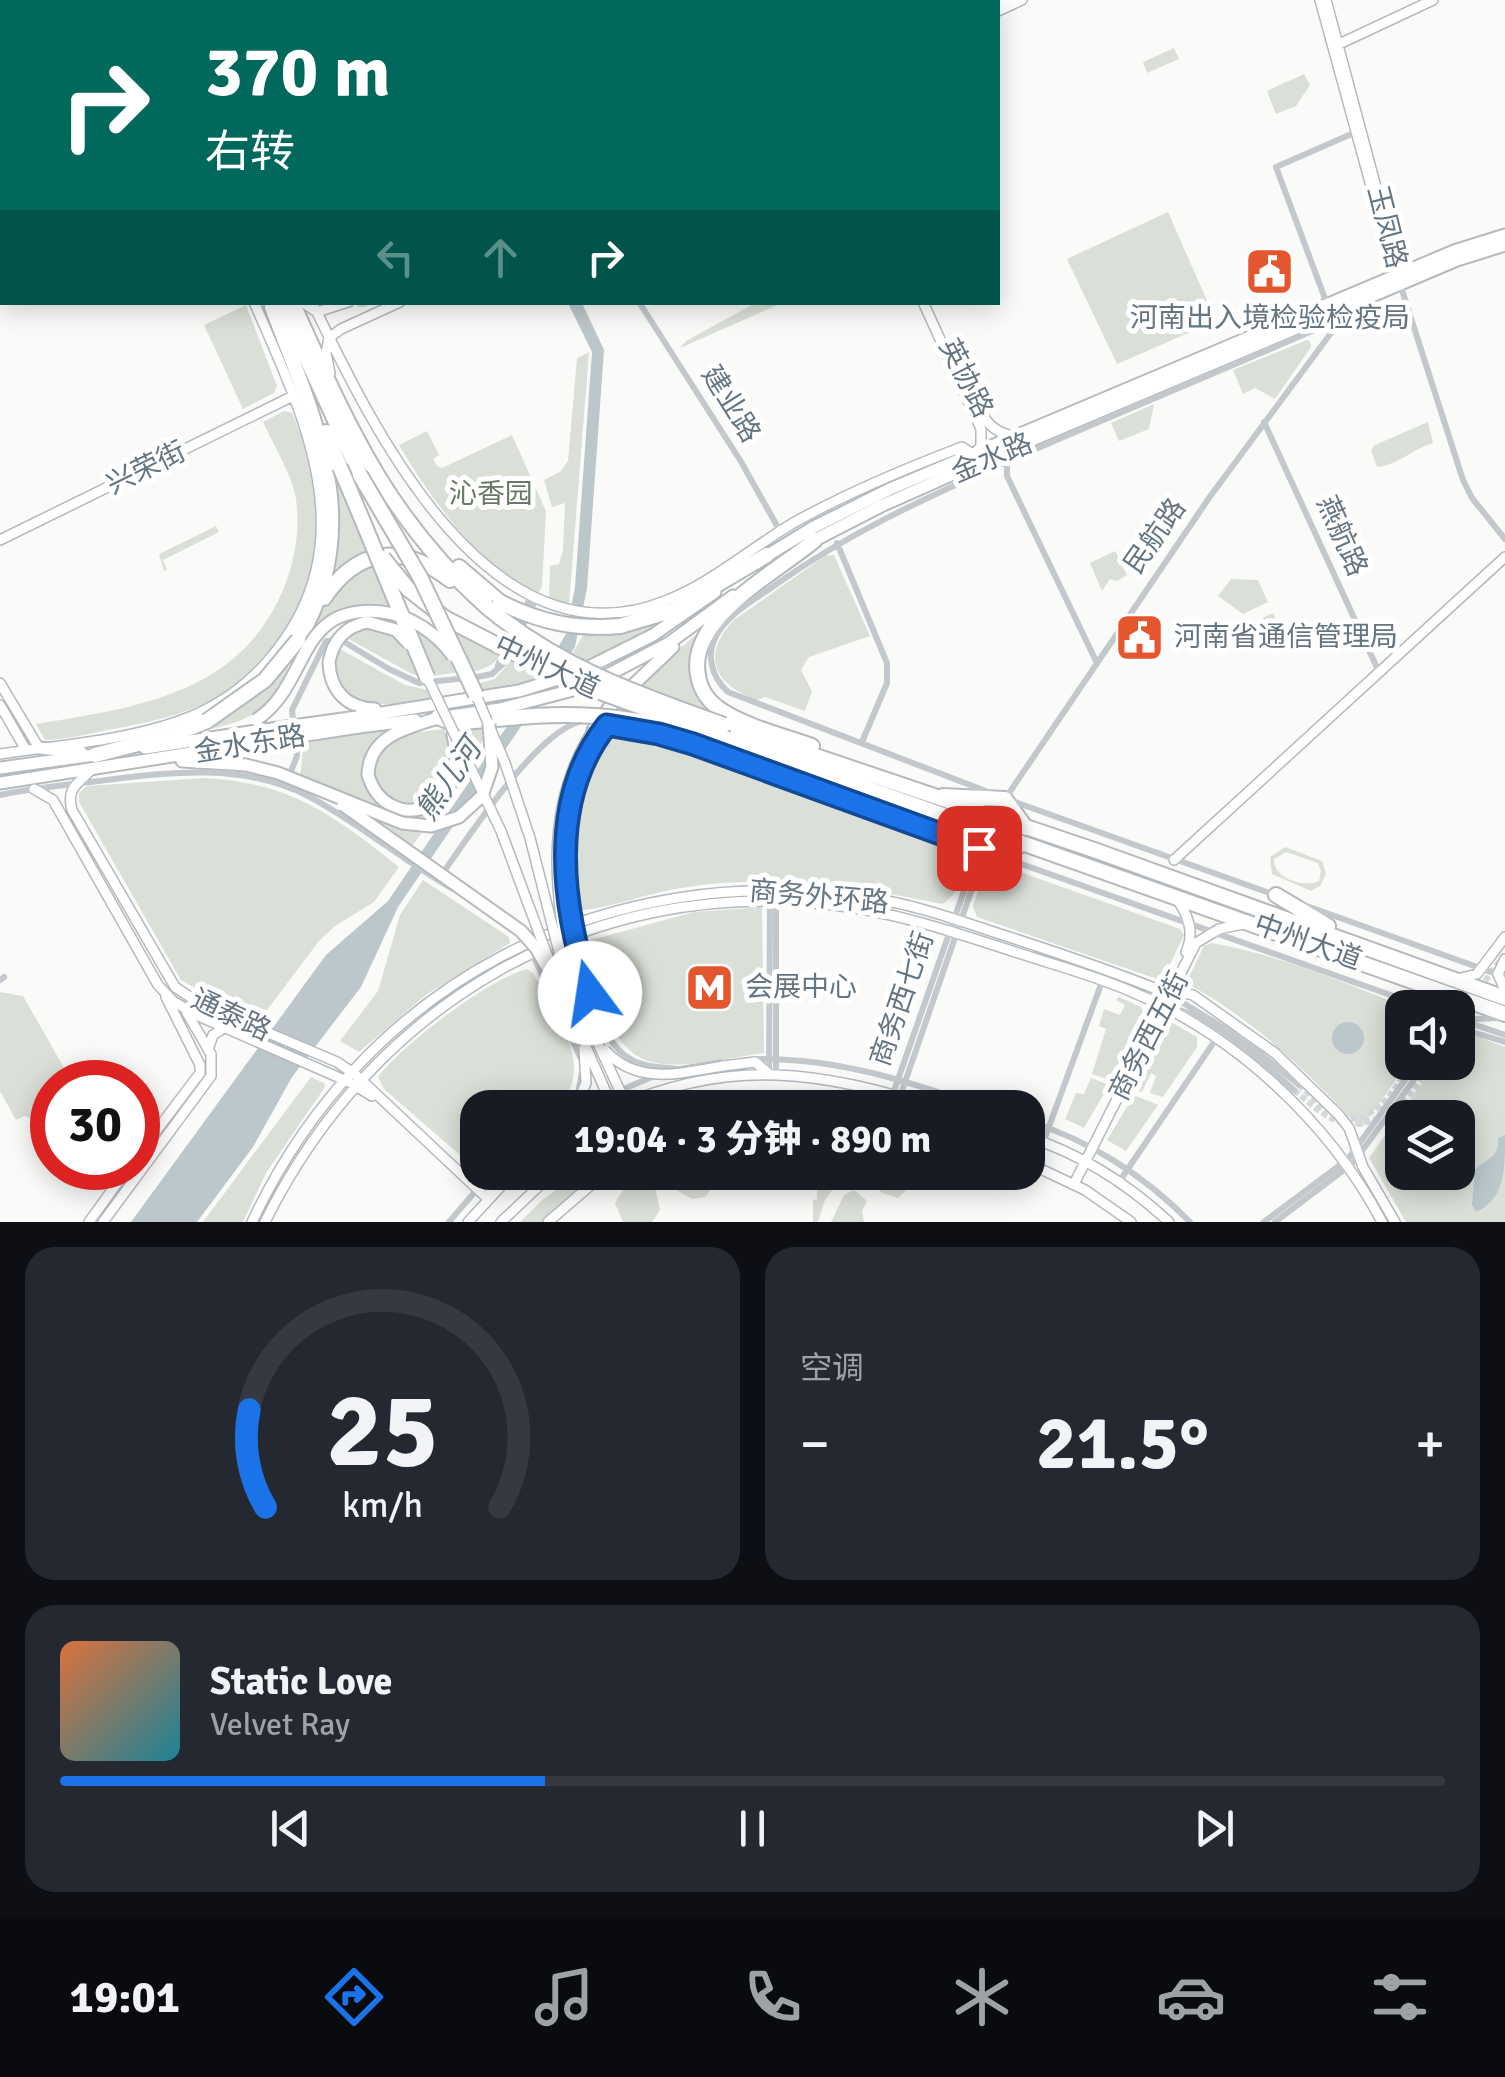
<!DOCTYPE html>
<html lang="zh">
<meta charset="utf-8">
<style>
body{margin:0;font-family:Signika,"Noto Sans SC",sans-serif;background:#242831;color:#f1f3f6;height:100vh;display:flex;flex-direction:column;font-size:38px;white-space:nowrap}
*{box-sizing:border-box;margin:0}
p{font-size:32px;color:#9ea1a6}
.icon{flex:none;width:55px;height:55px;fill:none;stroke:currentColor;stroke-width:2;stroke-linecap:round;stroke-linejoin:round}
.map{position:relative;height:1222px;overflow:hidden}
.drawer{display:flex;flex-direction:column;gap:25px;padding:25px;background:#0d0f14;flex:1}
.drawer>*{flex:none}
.top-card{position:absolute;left:0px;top:0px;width:1000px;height:305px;box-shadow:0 5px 25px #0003;background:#00695c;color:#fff;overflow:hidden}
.controls{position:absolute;left:1385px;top:990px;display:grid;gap:20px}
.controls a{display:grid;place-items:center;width:90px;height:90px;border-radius:20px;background:#171b24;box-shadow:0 5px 25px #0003;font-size:50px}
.speed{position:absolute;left:30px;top:1060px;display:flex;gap:20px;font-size:50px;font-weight:700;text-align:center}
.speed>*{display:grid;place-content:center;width:130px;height:130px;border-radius:50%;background:#171b24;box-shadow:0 5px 25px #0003;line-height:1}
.speed .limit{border:15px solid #d22;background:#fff;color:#111}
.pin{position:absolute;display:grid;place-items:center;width:85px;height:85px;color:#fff;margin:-42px;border-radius:20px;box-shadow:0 5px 15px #0006}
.me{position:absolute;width:110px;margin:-55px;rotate:346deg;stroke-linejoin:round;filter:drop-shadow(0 0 8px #0008)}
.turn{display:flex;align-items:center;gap:35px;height:210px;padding:0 40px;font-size:45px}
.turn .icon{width:130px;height:130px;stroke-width:2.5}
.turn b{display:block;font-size:70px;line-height:85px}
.lanes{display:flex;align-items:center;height:95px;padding:0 40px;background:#0003;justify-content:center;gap:50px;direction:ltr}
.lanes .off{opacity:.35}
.big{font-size:75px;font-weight:800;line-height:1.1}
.drawer .tile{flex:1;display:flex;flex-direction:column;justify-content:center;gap:15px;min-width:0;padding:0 35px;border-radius:30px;background:#242831}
.drawer .dial{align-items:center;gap:0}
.dial svg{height:260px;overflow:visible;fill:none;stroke:#363941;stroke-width:7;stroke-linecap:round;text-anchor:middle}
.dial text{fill:#f1f3f6;stroke:none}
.song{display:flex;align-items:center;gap:30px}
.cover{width:120px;height:120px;border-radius:15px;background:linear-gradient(135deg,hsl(20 70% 55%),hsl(190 70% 35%))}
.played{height:10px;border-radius:5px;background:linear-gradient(90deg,#1a73e8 35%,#363941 35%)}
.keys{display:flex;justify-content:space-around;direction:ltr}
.heat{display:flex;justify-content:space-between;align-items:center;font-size:55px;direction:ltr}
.drawer .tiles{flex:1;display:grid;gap:25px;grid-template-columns:1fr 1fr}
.tile:last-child{grid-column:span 2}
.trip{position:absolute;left:460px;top:1090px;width:585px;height:100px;border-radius:30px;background:#171b24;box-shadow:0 5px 25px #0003;font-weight:800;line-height:100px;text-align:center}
.tab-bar{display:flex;height:160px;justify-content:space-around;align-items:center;background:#090b0e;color:#9ea1a6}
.tab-bar .icon{width:70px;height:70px}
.tab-bar .on{color:#1a73e8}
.tab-bar b{font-size:45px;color:#f1f3f6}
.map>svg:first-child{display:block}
.green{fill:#dadfd7;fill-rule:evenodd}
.water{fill:#bbc7cb}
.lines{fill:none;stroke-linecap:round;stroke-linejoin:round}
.street-tunnel{stroke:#d5d9db;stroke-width:6;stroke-dasharray:6 3;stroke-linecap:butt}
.secondary-tunnel{stroke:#d5d9db;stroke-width:9;stroke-dasharray:9 4.5;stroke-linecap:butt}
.secondary-casing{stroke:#b3babf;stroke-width:12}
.primary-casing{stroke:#b5babe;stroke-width:15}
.highway-casing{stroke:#b4b9bd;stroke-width:18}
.street{stroke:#c3c8cc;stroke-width:6}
.secondary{stroke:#fff;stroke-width:9}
.primary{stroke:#fff;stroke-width:11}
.highway{stroke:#fff;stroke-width:14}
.secondary-bridge-casing{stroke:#b3babf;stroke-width:12;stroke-linecap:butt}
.primary-bridge-casing{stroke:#b5babe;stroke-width:15;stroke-linecap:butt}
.highway-bridge-casing{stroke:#b4b9bd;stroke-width:18;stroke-linecap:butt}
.secondary-bridge{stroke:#fff;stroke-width:9}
.primary-bridge{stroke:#fff;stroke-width:11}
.highway-bridge{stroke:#fff;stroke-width:14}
.route-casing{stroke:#114b97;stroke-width:25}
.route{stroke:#1a73e8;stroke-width:18}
.labels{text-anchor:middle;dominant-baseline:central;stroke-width:10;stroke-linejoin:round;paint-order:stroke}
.street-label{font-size:28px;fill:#657683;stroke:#fff}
.poi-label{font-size:28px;fill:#657683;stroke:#fff;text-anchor:start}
.park-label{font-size:28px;fill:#687a64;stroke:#fff}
.water-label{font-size:30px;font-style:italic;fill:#60757c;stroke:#fff}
</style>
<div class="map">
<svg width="1505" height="1222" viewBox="0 0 1505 1222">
<rect width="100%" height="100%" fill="#fafaf8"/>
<path class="green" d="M1174,48L1179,59L1147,73L1143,62Z
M1304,74L1310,85L1296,106L1276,114L1267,91Z
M1168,212L1216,321L1117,364L1067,259Z
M757,302L782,303L680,348L686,341Z
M246,305L277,386L274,393L243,409L204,325Z
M1307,340L1310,341L1311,347L1275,399L1255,388L1243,394L1233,370Z
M589,352L569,604L549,599L550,566L559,564L563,550L565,503L552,507L544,480L560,472L568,461L577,358Z
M1154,404L1149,429L1119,441L1111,423Z
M284,411L292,413C307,449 318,483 320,523C323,587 272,670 215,699C183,715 147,723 113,729C90,733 67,740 45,740L36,724C130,708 229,697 277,603C293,571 301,535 296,499C293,477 273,444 263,422Z
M1428,422L1433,443C1413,449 1398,465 1377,467L1371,450L1375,445Z
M427,431L439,455L433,459L437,466L442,468L512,435L546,511L542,586L539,592C482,572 429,496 399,445Z
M335,474L371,556L329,585L334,475Z
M216,526L219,532L163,560L167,570L164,571L159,554Z
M1115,551L1127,575L1117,581L1110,579L1102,591L1090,563Z
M834,555L870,636L809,657L801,670L812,691L805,711L765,697L757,700C714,684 700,656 734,620L825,556Z
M373,561L396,610L328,618L306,634L341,581Z
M1231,579L1258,580L1268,602L1243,614L1218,596Z
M1273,613L1282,630L1279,631L1274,622L1232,638L1230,633Z
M660,620L644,634L585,663L571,656L585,632Z
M410,625L434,640L459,672L433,676Z
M367,627C402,634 407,646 421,676L412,674L345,637Z
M450,628L501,653C494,666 485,669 471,672Z
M704,628L699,636L710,705L707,710L640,686L641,681Z
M338,648L405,685L428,690L432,702C392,705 316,715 338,648Z
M513,658L540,671L537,679L484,694L476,684L495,679Z
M285,665L291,669C274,715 234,726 190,733L245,703Z
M482,726L486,736L470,758L457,729Z
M444,729C449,740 454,750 453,761C453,789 423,813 395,802C385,798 379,788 373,779C377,733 406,734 444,729Z
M387,730C366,747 349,787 381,804C395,811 422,806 437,807L428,821C384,818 341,793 300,777L304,742Z
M616,732L663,742L960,849C968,866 959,895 942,904C854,886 770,873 681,888C648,893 615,907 583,910L578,903L574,831L588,768L602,738Z
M205,778C292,783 333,815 399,867L374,902L335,926L319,941L267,1010L251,1005L232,1009L181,980L79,802V793L87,786Z
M361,812L423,831L412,846Z
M1285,847L1322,861L1326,874L1320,886L1311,891L1272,874L1270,857ZM1286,852L1318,863L1321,871L1319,881C1303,888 1273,878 1274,859Z
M992,862L1180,929L1184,935L1164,977L1157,979L977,917L973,907L985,867Z
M423,880L509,937L510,943L427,994L359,1052L340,1041L378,991L400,915Z
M762,907L764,1053C732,1057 678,1071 648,1061C608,1049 593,978 584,942L694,912Z
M1212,943C1279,955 1343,982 1406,1007L1402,1008V1062L1408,1063L1362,1127H1359C1308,1072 1256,1022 1190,985L1188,979L1204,946Z
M527,969L533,973C554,1012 599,1070 556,1107L478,1108L476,1169L384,1089L378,1077C402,1045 488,979 527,969Z
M0,992L23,996L71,1080L52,1082L50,1113L33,1119L25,1116L16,1120L0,1091Z
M1119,997L1141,1007L1144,1014L1110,1080L1092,1074L1106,1029L1099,1026L1104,1009L1120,1015L1125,1005L1116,1000Z
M1171,1022L1197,1037V1047L1163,1097L1150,1093L1156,1076L1151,1073L1142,1092L1134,1089L1165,1026Z
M1470,1034L1505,1047V1222H1406L1369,1158L1436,1063L1458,1062V1037ZM1402,1118H1458V1172H1402Z
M311,1077L324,1083L325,1087L266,1173L243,1222H203Z
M1091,1078L1109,1085L1084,1128L1065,1119L1076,1093L1084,1094Z
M1136,1096L1158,1105L1126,1151L1107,1140L1133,1097Z
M876,1172L905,1173L913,1183L898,1198L882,1193L865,1179Z
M579,1173H601L545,1222H520L541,1201Z
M673,1173H714L713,1187L705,1197L692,1199L676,1190Z
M740,1173L784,1178L793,1173H805V1182L743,1185Z
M813,1173H822L835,1186L825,1200L818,1222H813V1200L817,1199V1179H813Z
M640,1182L655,1188L660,1210L652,1222H623L615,1203L624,1188Z
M854,1190L867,1201L862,1211L864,1222H831L844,1195Z"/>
<path class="water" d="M568,303H582L604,350L587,588L575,647L398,907L361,987L292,1077L253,1147L197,1222H131L326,955L388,901L538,681L566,634L575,587L592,352Z
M1332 1038a16 16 0 1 1 32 0a16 16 0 1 1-32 0Z
M1505,1135C1505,1170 1505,1199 1476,1212L1472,1205L1475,1170C1486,1158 1500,1159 1498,1138Z"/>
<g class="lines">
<path class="street-tunnel" d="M1480,988L1505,954
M1458,1022L1470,1003
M1299,1085C1308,1093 1318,1104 1329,1111C1369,1136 1394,1090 1413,1062
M1294,1090C1320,1112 1340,1133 1376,1119
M1395,1108L1412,1092L1432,1062"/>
<path class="secondary-tunnel" d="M344,303L371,302"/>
<defs>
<path id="secondary" d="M125,0L126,2
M184,0L185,2
M780,0L781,2
M1320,0L1397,281
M1326,0L1400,277
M998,4L1006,0
M998,11L1022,0
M1335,46L1433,0
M0,200L2,206
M0,233L2,232
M0,241L2,240
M302,302L317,312L348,302
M312,302C372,427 489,671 665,601C712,583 752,547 795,522C849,492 904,469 962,447L974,455L981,446V429L923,302
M330,373L326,353L329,338L341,329L400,302
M972,394C983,416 988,432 1014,436
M0,540L293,396
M0,683L39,748
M0,705L26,750
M0,754C59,745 123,741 179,721C217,708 252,683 276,651C365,538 304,417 254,302
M91,770C77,784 66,789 72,810L175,987L202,1005L337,1062L356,1075L488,1199L499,1172
M34,789L53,800L158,985L173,1001L196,1015L349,1082L372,1096
M1174,860L1505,557
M1175,897C1188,913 1195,933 1186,952
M1505,959L1498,974L1505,990
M1457,979L1477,974L1505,937
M208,1050L213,1035L224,1028
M723,1066L755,1062L769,1074
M615,1108C730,1057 821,1071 937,1108
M695,1108L774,1099L850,1108
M1028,1137C1081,1154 1128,1184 1169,1222
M138,1155L200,1073V1065L166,997
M1028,1163L1085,1190L1131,1222
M1074,1184L1196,943L1219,929L1243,924
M89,1222L128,1168
M103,1222L211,1076V1054L187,1013
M252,1222C365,981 607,858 869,898C914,904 957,920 1000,934C1056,952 1110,970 1164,992C1175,996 1183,991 1193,995L1275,1053L1338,1114L1349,1128L1363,1167L1395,1222
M265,1222C372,1005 589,876 833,905C904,913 970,938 1037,959C1069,969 1100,978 1130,991C1235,1034 1329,1122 1382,1222
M468,1222L514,1172
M501,1222L554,1172
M548,1222L606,1172"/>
<path id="primary" d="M0,220L2,219
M0,251L2,249
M809,543L881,506L978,463L1457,260L1505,245
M763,558L814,527L890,489L1454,251L1505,235
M329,662C330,691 347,708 375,709
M581,671L653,635L715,592
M600,679L669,643L733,596
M357,717L519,691
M438,718C406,728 369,736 368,775C386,835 472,816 453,735
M438,718L500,709
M359,727L415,720
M593,730L608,709L673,647
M39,748L81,752
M145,748L250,732
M182,761L246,765
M0,768L102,754
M0,783L249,744"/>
<path id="highway" d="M146,0L147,2
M163,0L164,2
M281,302L360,475
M292,302C347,423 385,516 487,607
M272,307C314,419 367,525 298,640
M326,432L340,467
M459,567L500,602
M408,589L445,618L499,646
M324,598C358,547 403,543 450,580
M620,626L674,610L767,555
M438,717L452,723L508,718
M724,725L1094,850L1505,998
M728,739L1505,1014
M812,746C784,736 750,728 724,712C711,704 700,691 698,675C687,618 777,572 815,540
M95,755L173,735L207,721
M943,796L1005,799L1026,828
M947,824L958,828L972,846
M985,851L1019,846
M1276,895L1328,926"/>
</defs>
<use href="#secondary" class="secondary-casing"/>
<use href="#primary" class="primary-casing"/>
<use href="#highway" class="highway-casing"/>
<path class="street" d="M521,0L522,2
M0,109L2,108
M1400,284L1463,480L1472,498L1505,539
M639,302L740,460L780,531
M1327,304L1276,167L1356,132
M1264,422L1378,670
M1007,459V476L1096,661
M837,543L887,663V683L862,742
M498,665L531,596
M600,724L659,734L693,744L963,842
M607,725C587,749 575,777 568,808C558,861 580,1017 622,1053C639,1068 659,1067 680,1069
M289,776L297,756L292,710L326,641L341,640L389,669L419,683L477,677L492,674L505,662L536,599
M991,793L728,692C710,676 705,651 719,631C733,610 759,597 778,583C852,531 924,499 1006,462C1108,417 1212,375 1314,330L1318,319
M0,795C33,788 66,785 99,781C170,772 244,762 310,797C360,824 404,861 453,889
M1005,799L1209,498L1348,310
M1012,801L1278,896
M993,854L1427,1008
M438,880C465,842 538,728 583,721
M1304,905L1505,977
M532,953L581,1059
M0,980L4,977
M1419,989L1436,1008
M1170,995L1244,1040L1299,1085
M1170,1008C1213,1015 1262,1062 1294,1090
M1458,1019L1505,1035
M1467,1023L1472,1032L1505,1042
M1458,1026L1476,1019L1500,1018
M754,1059C836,1057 910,1082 986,1108
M680,1069L722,1062
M769,1073L770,900
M776,1074V900
M569,1108L578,1094L582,1072
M580,1108L654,1076
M888,1108L979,848
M896,1108L984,854
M1028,1121C1089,1140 1145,1176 1190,1222
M1043,1143L1103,979
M1119,1182L1216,1039
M449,1222L492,1172
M1264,1222L1348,1159L1418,1062
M1275,1222L1353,1163L1427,1062"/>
<use href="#secondary" class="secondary"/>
<use href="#primary" class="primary"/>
<use href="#highway" class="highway"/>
<defs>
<path id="secondary-bridge" d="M427,677L501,831L552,968
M476,695L505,763L530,838L563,968L620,1091L633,1108
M571,977C554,893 544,805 593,730
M564,997L613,1108
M605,1050C637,1086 681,1073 723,1066
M575,1108L586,1083L584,1049"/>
<path id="primary-bridge" d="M329,662C333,640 345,627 367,622L396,630L409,644
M519,691L558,679
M500,709L573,690
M256,720C311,684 295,603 382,612C411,615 437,634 453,656
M250,732L357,717
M249,744L359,727
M246,765L278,773L402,823L431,826L459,817L482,796L492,767L489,724
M343,805L521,931L536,948L565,999"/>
<path id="highway-bridge" d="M340,467L361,517
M360,475L420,577L476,695
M359,512L427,677
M383,558L408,589
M500,602C539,622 576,630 620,626
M487,607C559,667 637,694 724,725
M499,646L600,692L728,739
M508,718C566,712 624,714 680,731
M207,721L265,680L298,640"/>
</defs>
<use href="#secondary-bridge" class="secondary-bridge-casing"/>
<use href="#primary-bridge" class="primary-bridge-casing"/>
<use href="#highway-bridge" class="highway-bridge-casing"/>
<use href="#secondary-bridge" class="secondary-bridge"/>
<use href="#primary-bridge" class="primary-bridge"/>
<use href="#highway-bridge" class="highway-bridge"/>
</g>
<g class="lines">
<defs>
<path id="route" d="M590,993C562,907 547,800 607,725L659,734L693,744L979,848"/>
</defs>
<use href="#route" class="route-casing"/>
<use href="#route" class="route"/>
</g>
<defs>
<symbol id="civic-square" viewBox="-11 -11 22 22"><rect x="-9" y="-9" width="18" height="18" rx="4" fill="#e4572e" stroke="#fff"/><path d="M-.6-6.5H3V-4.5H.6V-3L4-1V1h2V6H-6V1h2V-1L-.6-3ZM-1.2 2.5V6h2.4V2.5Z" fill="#fff"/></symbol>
<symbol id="metro-square" viewBox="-11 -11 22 22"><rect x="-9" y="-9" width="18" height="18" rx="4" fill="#e4572e" stroke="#fff"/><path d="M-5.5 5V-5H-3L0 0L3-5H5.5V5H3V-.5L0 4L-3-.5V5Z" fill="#fff"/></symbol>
</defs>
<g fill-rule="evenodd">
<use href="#civic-square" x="1242" y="244" width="55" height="55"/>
<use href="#civic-square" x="1112" y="610" width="55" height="55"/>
<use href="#metro-square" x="682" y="960" width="55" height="55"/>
</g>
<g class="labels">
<g class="street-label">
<text transform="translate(1387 227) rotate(76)">玉凤路</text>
<text transform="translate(966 378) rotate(63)">英协路</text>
<text transform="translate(731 404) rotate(58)">建业路</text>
<text transform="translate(992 458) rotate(-23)">金水路</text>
<text transform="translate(146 468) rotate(-26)">兴荣街</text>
<text transform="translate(1155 536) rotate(-55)">民航路</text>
<text transform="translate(1342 536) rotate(66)">燕航路</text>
<text transform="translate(547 667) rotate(25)">中州大道</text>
<text transform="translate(250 744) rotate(-9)">金水东路</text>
<text transform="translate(819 897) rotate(5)">商务外环路</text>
<text transform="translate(1308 942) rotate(20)">中州大道</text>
<text transform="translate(902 999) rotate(-71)">商务西七街</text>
<text transform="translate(231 1015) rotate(25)">通泰路</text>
<text transform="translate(1149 1036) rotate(-63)">商务西五街</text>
</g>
<g class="poi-label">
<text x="1270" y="318" text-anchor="middle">河南出入境检验检疫局</text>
<text x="1174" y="637">河南省通信管理局</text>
<text x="745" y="987">会展中心</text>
</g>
<g class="park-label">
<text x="491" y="494">沁香园</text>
</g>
<g class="water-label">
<text transform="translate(449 780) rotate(-56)">熊儿河</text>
</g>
</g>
</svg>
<div class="controls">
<a><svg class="icon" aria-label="sound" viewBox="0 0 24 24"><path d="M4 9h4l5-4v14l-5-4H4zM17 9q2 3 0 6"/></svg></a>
<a><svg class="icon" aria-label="layers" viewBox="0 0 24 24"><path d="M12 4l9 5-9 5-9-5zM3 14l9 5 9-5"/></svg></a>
</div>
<div class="speed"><div class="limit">30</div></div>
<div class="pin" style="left:979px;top:848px;background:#d93025"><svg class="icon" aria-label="arrive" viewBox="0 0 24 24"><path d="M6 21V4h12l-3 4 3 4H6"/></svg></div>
<svg class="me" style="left:590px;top:993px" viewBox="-20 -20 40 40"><circle r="19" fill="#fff"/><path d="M0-13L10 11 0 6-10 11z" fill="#1a73e8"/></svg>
<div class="trip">19:04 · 3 分钟 · 890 m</div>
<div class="top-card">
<div class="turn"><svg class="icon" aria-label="right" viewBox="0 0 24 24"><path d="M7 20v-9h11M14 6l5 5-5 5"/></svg><div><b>370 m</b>右转</div></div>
<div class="lanes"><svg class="icon off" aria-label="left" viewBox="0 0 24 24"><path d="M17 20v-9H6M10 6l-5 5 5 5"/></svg><svg class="icon off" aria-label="ahead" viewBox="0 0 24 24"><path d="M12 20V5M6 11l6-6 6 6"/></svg><svg class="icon" aria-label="right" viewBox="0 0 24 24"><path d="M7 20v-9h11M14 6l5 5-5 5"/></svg></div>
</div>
</div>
<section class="drawer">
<div class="tiles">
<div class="tile dial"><svg viewBox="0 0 100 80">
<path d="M14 69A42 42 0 1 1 86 69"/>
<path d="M14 69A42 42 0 0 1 9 39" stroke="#1a73e8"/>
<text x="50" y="56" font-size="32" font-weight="700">25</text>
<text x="50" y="72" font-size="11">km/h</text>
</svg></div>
<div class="tile"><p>空调</p>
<div class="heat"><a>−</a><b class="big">21.5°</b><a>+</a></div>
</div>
<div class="tile">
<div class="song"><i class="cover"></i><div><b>Static Love</b><p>Velvet Ray</p></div></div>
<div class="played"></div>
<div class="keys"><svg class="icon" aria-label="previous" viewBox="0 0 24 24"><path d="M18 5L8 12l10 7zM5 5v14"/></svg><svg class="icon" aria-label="pause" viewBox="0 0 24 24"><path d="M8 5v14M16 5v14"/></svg><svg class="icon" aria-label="next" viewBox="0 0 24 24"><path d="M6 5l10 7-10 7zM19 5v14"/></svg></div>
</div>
</div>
</section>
<nav class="tab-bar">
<b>19:01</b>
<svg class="icon on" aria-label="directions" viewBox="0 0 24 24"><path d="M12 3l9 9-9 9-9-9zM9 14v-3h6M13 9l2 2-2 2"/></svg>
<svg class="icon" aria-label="music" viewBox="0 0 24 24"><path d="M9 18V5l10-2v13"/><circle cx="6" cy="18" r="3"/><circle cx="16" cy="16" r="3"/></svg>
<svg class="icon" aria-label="phone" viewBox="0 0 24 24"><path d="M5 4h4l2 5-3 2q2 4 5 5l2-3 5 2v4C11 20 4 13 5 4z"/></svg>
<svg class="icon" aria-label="climate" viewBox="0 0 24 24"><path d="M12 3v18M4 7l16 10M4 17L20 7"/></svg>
<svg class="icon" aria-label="car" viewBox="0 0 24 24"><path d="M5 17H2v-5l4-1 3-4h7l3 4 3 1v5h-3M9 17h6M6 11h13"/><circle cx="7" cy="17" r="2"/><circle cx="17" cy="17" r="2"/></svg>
<svg class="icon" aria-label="filters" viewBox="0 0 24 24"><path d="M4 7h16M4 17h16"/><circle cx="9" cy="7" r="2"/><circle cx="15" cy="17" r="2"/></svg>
</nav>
